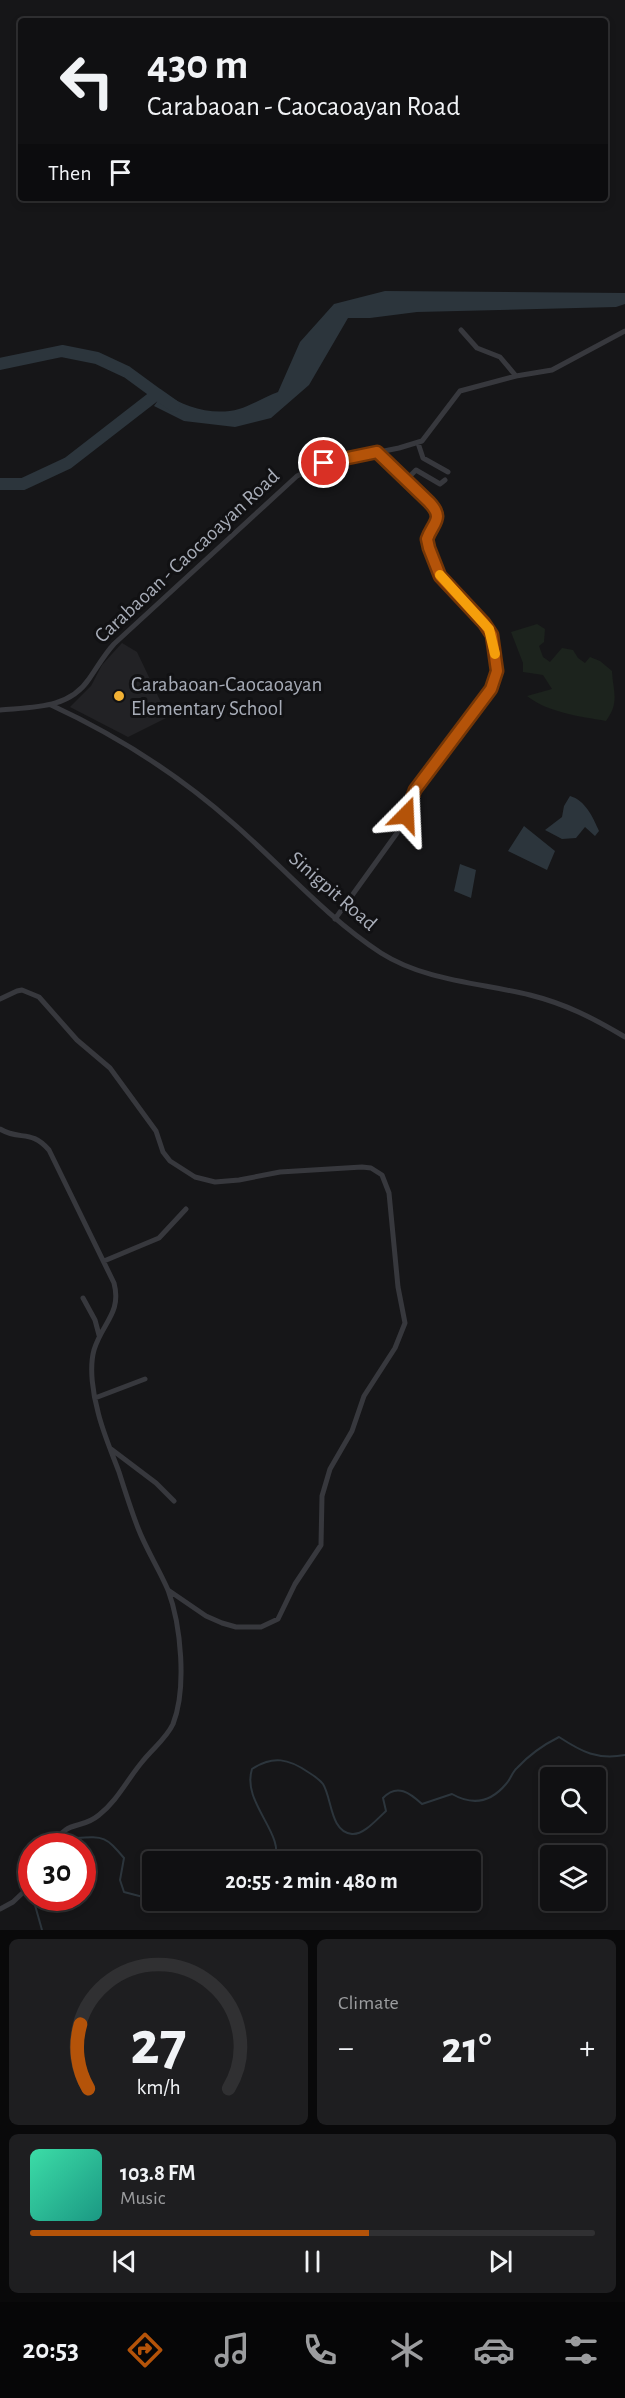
<!DOCTYPE html>
<meta charset="utf-8">
<style>
body{margin:0;font-family:"Alegreya Sans",sans-serif;background:#1e1e20;color:#f1f3f6;height:100vh;display:flex;flex-direction:column;font-size:22px;white-space:nowrap}
*{box-sizing:border-box;margin:0}
p{font-size:20px;color:#9c9d9f}
.icon{flex:none;width:33px;height:33px;fill:none;stroke:currentColor;stroke-width:2;stroke-linecap:round;stroke-linejoin:round}
.map{position:relative;height:1930px;overflow:hidden}
.details{display:flex;flex-direction:column;gap:9px;padding:9px;background:#09090a;flex:1}
.details>*{flex:none}
.guide{position:absolute;left:18px;top:18px;width:590px;height:183px;border-radius:6px;box-shadow:0 3px 9px #0003,0 0 0 2px #303032;background:#101012;color:#f1f3f6;overflow:hidden}
.fabs{position:absolute;left:540px;top:1767px;display:grid;gap:12px}
.fabs a{display:grid;place-items:center;width:66px;height:66px;border-radius:6px;background:#101012;box-shadow:0 3px 9px #0003,0 0 0 2px #303032;font-size:30px}
.speed{position:absolute;left:18px;top:1833px;display:flex;gap:12px;font-size:30px;font-weight:700;text-align:center}
.speed>*{display:grid;place-content:center;width:78px;height:78px;border-radius:50%;background:#101012;box-shadow:0 3px 9px #0003,0 0 0 2px #303032;line-height:1}
.speed .limit{border:9px solid #d22;background:#fff;color:#111}
.pin{position:absolute;display:grid;place-items:center;width:51px;height:51px;color:#fff;margin:-26px;border:3px solid #fff;border-radius:50%;box-shadow:0 2px 6px #0007}
.me{position:absolute;width:66px;margin:-33px;rotate:21deg;stroke-linejoin:round;filter:drop-shadow(0 0 4px #0008)}
.turn{display:flex;align-items:center;gap:21px;height:126px;padding:0 30px;font-size:27px}
.turn .icon{width:78px;height:78px;stroke-width:2.5}
.turn b{display:block;font-size:42px;line-height:51px}
.then{display:flex;align-items:center;height:57px;padding:0 30px;background:#0003;gap:12px;font-size:22px}
.big{font-size:45px;font-weight:600;line-height:1.1}
.details .tile{flex:1;display:flex;flex-direction:column;justify-content:center;gap:9px;min-width:0;padding:0 21px;border-radius:9px;background:#1e1e20}
.details .dial{align-items:center;gap:0}
.dial svg{height:156px;overflow:visible;fill:none;stroke:#303032;stroke-width:7;stroke-linecap:round;text-anchor:middle}
.dial text{fill:#f1f3f6;stroke:none}
.song{display:flex;align-items:center;gap:18px}
.cover{width:72px;height:72px;border-radius:9px;background:linear-gradient(135deg,hsl(160 70% 55%),hsl(170 70% 35%))}
.played{height:6px;border-radius:3px;background:linear-gradient(90deg,#b45309 60%,#303032 60%)}
.keys{display:flex;justify-content:space-around;direction:ltr}
.heat{display:flex;justify-content:space-between;align-items:center;font-size:33px;direction:ltr}
.details .tiles{flex:1;display:grid;gap:9px;grid-template-columns:1fr 1fr}
.tile:last-child{grid-column:span 2}
.trip{position:absolute;left:142px;top:1851px;width:339px;height:60px;border-radius:6px;background:#101012;box-shadow:0 3px 9px #0003,0 0 0 2px #303032;font-weight:600;line-height:60px;text-align:center}
.menu{display:flex;height:96px;justify-content:space-around;align-items:center;background:#060607;color:#9c9d9f}
.menu .icon{width:42px;height:42px}
.menu .selected{color:#b45309}
.menu b{font-size:27px;color:#f1f3f6}
.map>svg:first-child{display:block}
.built{fill:#222225}
.green{fill:#1c231d}
.water{fill:#2c353c}
.lines{fill:none;stroke-linecap:round;stroke-linejoin:round}
.stream{stroke:#2c353c;stroke-width:2}
.river{stroke:#2c353c;stroke-width:12}
.minor{stroke:#37383d;stroke-width:5}
.route-casing{stroke:#753606;stroke-width:15}
.route{stroke:#b45309;stroke-width:10}
.slow{stroke:#f59e0b;stroke-width:10}
.poi-dot{fill:#f2b134;stroke:#111113;stroke-width:2}
.labels{text-anchor:middle;dominant-baseline:central;stroke-width:6;stroke-linejoin:round;paint-order:stroke}
.street-label{font-size:21px;fill:#a8adb8;stroke:#111113}
.poi-label{font-size:21px;fill:#a8adb8;stroke:#111113;text-anchor:start}
</style>
<div class="map">
<svg width="625" height="1930" viewBox="0 0 625 1930">
<rect width="100%" height="100%" fill="#161618"/>
<path class="built" d="M122,643L137,652L168,717L128,737L70,707L91,686L102,665Z"/>
<path class="green" d="M537,624L545,629L544,642L539,646L543,657L550,662L562,648L573,650L578,658L585,663L590,657L600,661L612,671C613,692 620,702 606,721C579,716 549,713 527,696L552,689L543,675L523,672V663L511,632Z"/>
<path class="water" d="M385,291L625,293V304L616,307L417,312L370,318H348L309,385L271,418L235,427L184,421L154,406L164,392C183,408 215,416 239,409C251,406 266,396 278,392L300,342L334,304Z
M570,796C585,800 593,817 599,831L595,836L585,827L576,838L562,839L545,830L562,817L564,806Z
M524,826L555,851L547,870L508,851Z
M460,864L476,870L471,898L454,891Z"/>
<g class="lines">
<path class="stream" d="M68,1846L76,1838C105,1836 106,1837 124,1858L120,1880L124,1892L147,1898L153,1895
M176,1862L196,1857L213,1862
M274,1862C287,1835 241,1803 252,1769C273,1755 289,1759 308,1772C313,1775 319,1779 323,1784C332,1798 330,1832 352,1834C364,1835 377,1819 386,1811L383,1798C397,1783 410,1793 422,1804L452,1794C473,1806 491,1802 506,1784C511,1779 512,1772 517,1768C529,1755 543,1745 559,1737C582,1752 597,1760 625,1755
M33,1898L42,1930"/>
<path class="river" d="M0,364L62,351L97,358L127,372L157,394
M0,484H23L68,463L157,394L174,406"/>
<path class="minor" d="M461,330L477,348L500,357L516,376
M418,443L423,458L448,472
M406,480L416,470L440,484L445,480
M51,705C118,736 179,775 234,824C283,867 326,917 381,953C425,981 481,983 530,995C566,1004 593,1018 625,1037
M0,710C33,707 69,709 89,679C98,666 104,655 114,644L297,476L324,463L399,448L422,441L460,391L516,376L552,370L625,331
M335,919L397,833L415,790L491,689C499,670 498,647 489,629L445,582C437,572 424,549 428,536C431,526 440,521 436,509L377,452
M0,999L17,991L22,990L39,997L77,1040L110,1068L156,1131L163,1152L170,1161L195,1177L215,1182L239,1180L280,1172L362,1167L371,1168L382,1175L389,1193L398,1287L405,1323L395,1348L364,1396L352,1431L330,1469L322,1496L321,1545L295,1584L278,1619L261,1627H236L222,1623L206,1616L168,1590
M0,1129C20,1141 31,1129 49,1150L114,1283C122,1313 102,1323 94,1350C89,1368 93,1394 98,1412C103,1433 112,1453 119,1472C125,1491 131,1510 138,1528C146,1549 159,1569 168,1590C181,1625 187,1688 173,1724C166,1739 152,1749 142,1762C127,1780 117,1801 99,1815C80,1831 67,1818 53,1846
M104,1261L159,1238L186,1209
M83,1298L95,1320L99,1335
M95,1398L145,1379
M111,1449L156,1483L174,1501
M0,1909L13,1902L32,1884"/>
</g>
<g class="lines">
<defs>
<path id="route" d="M324,463L377,452L429,502C445,519 433,522 427,539L429,548L440,576L484,623L492,635L497,671L491,689L415,790L406,815"/>
</defs>
<use href="#route" class="route-casing"/>
<use href="#route" class="route"/>
<path class="slow" d="M440,575L489,629L495,654"/>
</g>
<circle class="poi-dot" cx="119" cy="696" r="6"/>
<g class="labels">
<g class="street-label">
<text transform="translate(187 556) rotate(-43)">Carabaoan - Caocaoayan Road</text>
<text transform="translate(333 891) rotate(41)">Sinigpit Road</text>
</g>
<g class="poi-label">
<text x="131" y="684">Carabaoan-Caocaoayan<tspan x="131" dy="24">Elementary School</tspan></text>
</g>
</g>
</svg>
<div class="fabs">
<a><svg class="icon" aria-label="search" viewBox="0 0 24 24"><circle cx="10" cy="10" r="6"/><path d="M15 15l6 6"/></svg></a>
<a><svg class="icon" aria-label="layers" viewBox="0 0 24 24"><path d="M12 4l9 5-9 5-9-5zM3 14l9 5 9-5"/></svg></a>
</div>
<div class="speed"><div class="limit">30</div></div>
<div class="pin" style="left:324px;top:463px;background:#d93025"><svg class="icon" aria-label="arrive" viewBox="0 0 24 24"><path d="M6 21V4h12l-3 4 3 4H6"/></svg></div>
<svg class="me" style="left:406px;top:815px" viewBox="-20 -20 40 40"><path d="M0-17L14 15 0 8-14 15z" fill="#b45309" stroke="#fff" stroke-width="4"/></svg>
<div class="trip">20:55 · 2 min · 480 m</div>
<div class="guide">
<div class="turn"><svg class="icon" aria-label="left" viewBox="0 0 24 24"><path d="M17 20v-9H6M10 6l-5 5 5 5"/></svg><div><b>430 m</b>Carabaoan - Caocaoayan Road</div></div>
<div class="then">Then<svg class="icon" aria-label="arrive" viewBox="0 0 24 24"><path d="M6 21V4h12l-3 4 3 4H6"/></svg></div>
</div>
</div>
<section class="details">
<div class="tiles">
<div class="tile dial"><svg viewBox="0 0 100 80">
<path d="M14 69A42 42 0 1 1 86 69"/>
<path d="M14 69A42 42 0 0 1 10 36" stroke="#b45309"/>
<text x="50" y="56" font-size="32" font-weight="700">27</text>
<text x="50" y="72" font-size="11">km/h</text>
</svg></div>
<div class="tile"><p>Climate</p>
<div class="heat"><a>−</a><b class="big">21°</b><a>+</a></div>
</div>
<div class="tile">
<div class="song"><i class="cover"></i><div><b>103.8 FM</b><p>Music</p></div></div>
<div class="played"></div>
<div class="keys"><svg class="icon" aria-label="previous" viewBox="0 0 24 24"><path d="M18 5L8 12l10 7zM5 5v14"/></svg><svg class="icon" aria-label="pause" viewBox="0 0 24 24"><path d="M8 5v14M16 5v14"/></svg><svg class="icon" aria-label="next" viewBox="0 0 24 24"><path d="M6 5l10 7-10 7zM19 5v14"/></svg></div>
</div>
</div>
</section>
<nav class="menu">
<b>20:53</b>
<svg class="icon selected" aria-label="directions" viewBox="0 0 24 24"><path d="M12 3l9 9-9 9-9-9zM9 14v-3h6M13 9l2 2-2 2"/></svg>
<svg class="icon" aria-label="music" viewBox="0 0 24 24"><path d="M9 18V5l10-2v13"/><circle cx="6" cy="18" r="3"/><circle cx="16" cy="16" r="3"/></svg>
<svg class="icon" aria-label="phone" viewBox="0 0 24 24"><path d="M5 4h4l2 5-3 2q2 4 5 5l2-3 5 2v4C11 20 4 13 5 4z"/></svg>
<svg class="icon" aria-label="climate" viewBox="0 0 24 24"><path d="M12 3v18M4 7l16 10M4 17L20 7"/></svg>
<svg class="icon" aria-label="car" viewBox="0 0 24 24"><path d="M5 17H2v-5l4-1 3-4h7l3 4 3 1v5h-3M9 17h6M6 11h13"/><circle cx="7" cy="17" r="2"/><circle cx="17" cy="17" r="2"/></svg>
<svg class="icon" aria-label="filters" viewBox="0 0 24 24"><path d="M4 7h16M4 17h16"/><circle cx="9" cy="7" r="2"/><circle cx="15" cy="17" r="2"/></svg>
</nav>
